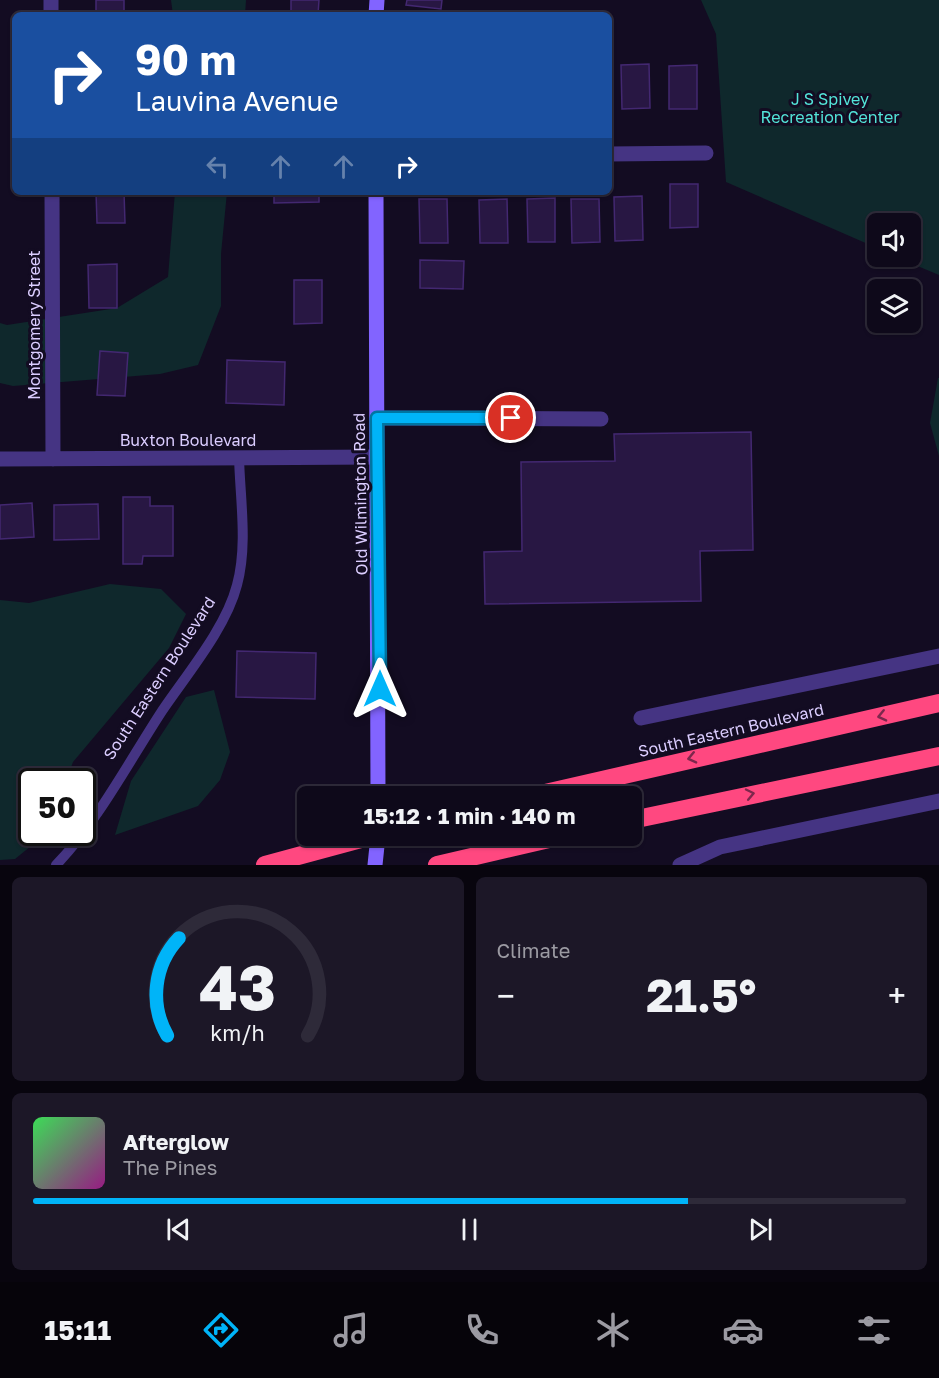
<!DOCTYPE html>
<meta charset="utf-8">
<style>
body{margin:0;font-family:"Golos Text",sans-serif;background:#1c1727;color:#f1f3f6;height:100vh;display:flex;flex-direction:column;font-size:22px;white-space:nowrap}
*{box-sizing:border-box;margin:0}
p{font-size:20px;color:#9b9aa2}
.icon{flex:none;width:33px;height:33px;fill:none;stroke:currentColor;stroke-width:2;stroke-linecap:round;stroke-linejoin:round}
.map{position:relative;height:865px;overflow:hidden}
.drawer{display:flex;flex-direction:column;gap:12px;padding:12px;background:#08050e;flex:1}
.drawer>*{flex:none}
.guide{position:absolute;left:12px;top:12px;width:600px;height:183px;border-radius:9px;box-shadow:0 2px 4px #0004,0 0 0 2px #2e2a39;background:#1a4fa0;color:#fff;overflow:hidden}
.controls{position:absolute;left:867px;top:213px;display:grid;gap:12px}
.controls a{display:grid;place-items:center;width:54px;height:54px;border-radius:9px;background:#0e091a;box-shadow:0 2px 4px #0004,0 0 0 2px #2e2a39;font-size:30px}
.speed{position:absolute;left:18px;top:768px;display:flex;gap:12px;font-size:30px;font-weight:700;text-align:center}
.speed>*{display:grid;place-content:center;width:78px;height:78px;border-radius:50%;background:#0e091a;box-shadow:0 2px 4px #0004,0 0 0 2px #2e2a39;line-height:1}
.speed .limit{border:3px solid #111;border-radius:9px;background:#fff;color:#111}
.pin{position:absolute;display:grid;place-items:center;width:51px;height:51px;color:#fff;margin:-26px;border:3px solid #fff;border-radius:50%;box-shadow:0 2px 6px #0007}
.me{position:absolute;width:66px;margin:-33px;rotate:0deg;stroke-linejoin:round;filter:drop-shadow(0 0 4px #0008)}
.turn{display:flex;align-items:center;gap:21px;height:126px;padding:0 24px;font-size:27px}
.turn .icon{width:78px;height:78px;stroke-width:2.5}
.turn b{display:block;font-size:42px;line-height:51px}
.lanes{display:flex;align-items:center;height:57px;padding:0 24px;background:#0003;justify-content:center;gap:30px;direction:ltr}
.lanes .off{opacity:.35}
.big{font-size:45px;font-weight:700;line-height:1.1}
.drawer .tile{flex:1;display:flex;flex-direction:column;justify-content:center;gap:9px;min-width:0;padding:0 21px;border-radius:9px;background:#1c1727}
.drawer .dial{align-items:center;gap:0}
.dial svg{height:156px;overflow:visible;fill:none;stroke:#2e2a39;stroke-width:7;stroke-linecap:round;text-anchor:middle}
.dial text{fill:#f1f3f6;stroke:none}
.song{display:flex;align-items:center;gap:18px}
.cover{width:72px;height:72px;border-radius:9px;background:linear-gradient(135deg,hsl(130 70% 55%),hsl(310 70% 35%))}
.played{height:6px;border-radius:3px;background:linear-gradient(90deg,#00b4f8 75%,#2e2a39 75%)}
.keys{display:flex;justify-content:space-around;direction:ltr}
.heat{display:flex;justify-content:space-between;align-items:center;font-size:33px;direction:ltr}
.drawer .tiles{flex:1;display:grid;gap:12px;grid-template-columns:1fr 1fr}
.tile:last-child{grid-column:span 2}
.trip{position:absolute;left:297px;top:786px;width:345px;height:60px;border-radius:9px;background:#0e091a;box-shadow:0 2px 4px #0004,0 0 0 2px #2e2a39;font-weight:700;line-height:60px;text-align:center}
.menu{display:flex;height:96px;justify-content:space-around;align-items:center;background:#06040a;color:#9b9aa2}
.menu .icon{width:42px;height:42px}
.menu .current{color:#00b4f8}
.menu b{font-size:27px;color:#f1f3f6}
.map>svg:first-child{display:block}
.green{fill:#0f282c}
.building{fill:#281743;stroke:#432871;stroke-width:1.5}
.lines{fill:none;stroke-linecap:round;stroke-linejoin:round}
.lane{stroke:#453483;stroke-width:10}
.street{stroke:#453483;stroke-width:15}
.secondary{stroke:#8264ff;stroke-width:15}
.highway{stroke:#ff4880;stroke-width:18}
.oneway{stroke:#7d274c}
.route-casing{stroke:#0075a1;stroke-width:15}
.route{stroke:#00b4f8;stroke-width:10}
.labels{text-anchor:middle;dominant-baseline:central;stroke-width:6;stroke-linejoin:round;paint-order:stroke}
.park-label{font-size:16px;fill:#53e5d9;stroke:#130c22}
.street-label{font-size:16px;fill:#dbcdff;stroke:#130c22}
</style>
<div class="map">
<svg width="939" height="865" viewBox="0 0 939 865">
<rect width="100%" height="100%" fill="#130c22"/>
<path class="green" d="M171,0H246L245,15H173Z
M701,0H939V275L896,257L910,256V224H878L877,248L726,182L716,34Z
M175,192H227L221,254V306L198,365L160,374L13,386L0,383V323L7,325L117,308L168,277Z
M938,378H939V456L930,423Z
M110,584L161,589L186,614L169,648L73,762L66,781L32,782V832L47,833L15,859L0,860V600L29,603Z
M214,690L230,752L220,780L198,806L115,835L131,781L186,697Z"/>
<path class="building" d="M96,0H124V15H96Z
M291,0H319L318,15H291Z
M407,0H442L441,9L406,5Z
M649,64L650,108L622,109L621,65Z
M697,65V109H669V66Z
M670,184H698V227L670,228Z
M96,192H124L125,223H97Z
M274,192H319V202L274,203Z
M642,196L643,240L615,241L614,197Z
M555,198V242H528L527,199Z
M419,199H447L448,243H420Z
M507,199L508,243H480L479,200Z
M571,199H599L600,242L572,243Z
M420,260L464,261L463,289L420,288Z
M117,264V308H89L88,265Z
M294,280H322V323L294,324Z
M100,351L128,353L125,396L97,395Z
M227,360L285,362L284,405L226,403Z
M751,432L753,550L700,551L701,601L485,604L484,552L522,551L521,462L615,461L614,434Z
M123,497H150V506H173V556H143L142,564H123Z
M32,503L34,537L0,539V505Z
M98,504L99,539L54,540V505Z
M237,651L316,653L315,699L236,697Z"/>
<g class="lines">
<path class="lane" d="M56,865C96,824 130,760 162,711C187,674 226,628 237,585C248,545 240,498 239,457"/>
<path class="street" d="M51,0V15
M609,154L706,153
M52,192L53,459
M377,418L601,419
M0,459L377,457
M641,718L939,656
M680,865L720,847L939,801"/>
<path class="secondary" d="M376,15L377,0
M376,192L378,796
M375,865L378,836"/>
<path class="highway" d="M532,796L939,703
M632,820L939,756
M265,865L372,836
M437,865L562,836"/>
</g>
<defs><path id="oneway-chevron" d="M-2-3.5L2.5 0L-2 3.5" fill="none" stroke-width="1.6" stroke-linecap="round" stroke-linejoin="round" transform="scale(1.5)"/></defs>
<g class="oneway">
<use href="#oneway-chevron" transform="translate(882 716) rotate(167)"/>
<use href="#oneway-chevron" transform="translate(692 758) rotate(167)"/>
<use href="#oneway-chevron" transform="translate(750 794) rotate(-12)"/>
</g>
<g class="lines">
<defs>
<path id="route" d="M380,689L377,418H511"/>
</defs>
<use href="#route" class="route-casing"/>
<use href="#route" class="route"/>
</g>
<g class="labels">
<g class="park-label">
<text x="830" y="99">J S Spivey<tspan x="830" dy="18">Recreation Center</tspan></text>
</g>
<g class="street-label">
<text transform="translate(34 325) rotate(-90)">Montgomery Street</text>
<text x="188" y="440">Buxton Boulevard</text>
<text transform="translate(360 494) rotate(-91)">Old Wilmington Road</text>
<text transform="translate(159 678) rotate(-57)">South Eastern Boulevard</text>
<text transform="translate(731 730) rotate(-13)">South Eastern Boulevard</text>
</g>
</g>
</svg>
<div class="controls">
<a><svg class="icon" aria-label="sound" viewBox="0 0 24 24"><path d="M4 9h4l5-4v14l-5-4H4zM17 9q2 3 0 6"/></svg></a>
<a><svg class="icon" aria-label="layers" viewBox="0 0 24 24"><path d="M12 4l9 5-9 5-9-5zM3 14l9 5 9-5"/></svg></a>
</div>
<div class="speed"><div class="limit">50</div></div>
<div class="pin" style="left:511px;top:418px;background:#d93025"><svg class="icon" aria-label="arrive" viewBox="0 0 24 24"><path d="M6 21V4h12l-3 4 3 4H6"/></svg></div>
<svg class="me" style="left:380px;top:689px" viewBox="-20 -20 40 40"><path d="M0-17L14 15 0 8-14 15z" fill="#00b4f8" stroke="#fff" stroke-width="4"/></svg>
<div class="trip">15:12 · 1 min · 140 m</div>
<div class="guide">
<div class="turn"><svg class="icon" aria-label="right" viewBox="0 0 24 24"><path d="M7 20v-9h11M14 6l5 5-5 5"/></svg><div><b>90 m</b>Lauvina Avenue</div></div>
<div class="lanes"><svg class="icon off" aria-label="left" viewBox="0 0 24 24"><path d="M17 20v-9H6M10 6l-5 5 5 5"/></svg><svg class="icon off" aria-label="ahead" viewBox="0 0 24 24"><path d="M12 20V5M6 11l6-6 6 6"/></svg><svg class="icon off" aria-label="ahead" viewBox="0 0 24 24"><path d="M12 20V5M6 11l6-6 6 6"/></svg><svg class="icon" aria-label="right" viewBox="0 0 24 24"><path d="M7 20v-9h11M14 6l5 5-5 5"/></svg></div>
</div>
</div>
<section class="drawer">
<div class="tiles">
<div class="tile dial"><svg viewBox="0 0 100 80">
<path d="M14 69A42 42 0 1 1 86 69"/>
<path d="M14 69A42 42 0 0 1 20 19" stroke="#00b4f8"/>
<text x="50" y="56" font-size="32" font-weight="700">43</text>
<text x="50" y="72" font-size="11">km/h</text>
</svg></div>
<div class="tile"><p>Climate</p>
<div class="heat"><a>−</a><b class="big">21.5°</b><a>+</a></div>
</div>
<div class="tile">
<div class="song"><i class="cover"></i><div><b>Afterglow</b><p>The Pines</p></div></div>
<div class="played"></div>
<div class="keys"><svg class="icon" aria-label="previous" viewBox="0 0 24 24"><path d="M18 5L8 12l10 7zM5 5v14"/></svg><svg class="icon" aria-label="pause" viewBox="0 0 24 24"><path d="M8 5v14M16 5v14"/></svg><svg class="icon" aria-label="next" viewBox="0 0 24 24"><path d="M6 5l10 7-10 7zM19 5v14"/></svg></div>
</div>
</div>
</section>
<nav class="menu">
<b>15:11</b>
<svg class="icon current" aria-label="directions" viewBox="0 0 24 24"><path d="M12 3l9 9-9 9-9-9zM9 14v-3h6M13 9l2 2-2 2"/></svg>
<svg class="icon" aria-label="music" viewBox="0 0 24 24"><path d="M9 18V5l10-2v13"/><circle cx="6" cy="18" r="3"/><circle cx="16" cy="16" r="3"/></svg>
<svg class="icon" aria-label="phone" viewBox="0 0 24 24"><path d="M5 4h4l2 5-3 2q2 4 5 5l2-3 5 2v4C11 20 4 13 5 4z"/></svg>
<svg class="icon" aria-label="climate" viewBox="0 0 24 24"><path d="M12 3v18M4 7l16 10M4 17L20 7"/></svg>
<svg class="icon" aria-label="car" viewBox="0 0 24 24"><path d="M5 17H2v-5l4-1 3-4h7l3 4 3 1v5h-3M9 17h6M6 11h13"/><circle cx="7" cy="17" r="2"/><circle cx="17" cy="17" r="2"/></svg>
<svg class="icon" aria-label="filters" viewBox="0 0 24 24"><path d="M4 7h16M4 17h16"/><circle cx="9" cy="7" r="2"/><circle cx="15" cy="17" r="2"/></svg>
</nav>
